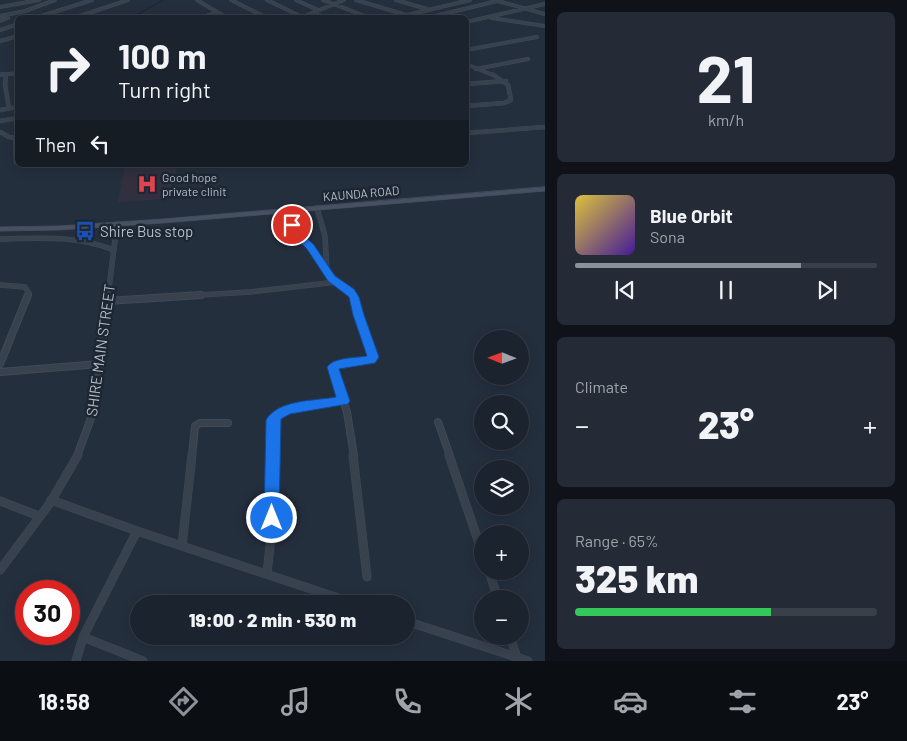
<!DOCTYPE html>
<meta charset="utf-8">
<style>
body{margin:0;font-family:Barlow,sans-serif;background:#242b36;color:#f1f3f6;height:100vh;display:flex;flex-direction:column;font-size:19px;white-space:nowrap}
*{box-sizing:border-box;margin:0}
p{font-size:16px;color:#a0a4aa}
.icon{flex:none;width:28px;height:28px;fill:none;stroke:currentColor;stroke-width:2;stroke-linecap:round;stroke-linejoin:round}
.map{position:relative;flex:1;overflow:hidden}
.panel{display:flex;flex-direction:column;gap:12px;padding:12px;background:#0f1319;width:362px}
.panel>*{flex:none}
.banner{position:absolute;left:15px;top:15px;width:454px;height:152px;border-radius:8px;box-shadow:0 2px 12px #0003,0 0 0 1px #39404a;background:#1b232e;color:#f1f3f6;overflow:hidden}
.needle{width:32px;rotate:271deg}
.fabs{position:absolute;left:474px;top:330px;display:grid;gap:10px}
.fabs a{display:grid;place-items:center;width:55px;height:55px;border-radius:50%;background:#1b232e;box-shadow:0 2px 12px #0003,0 0 0 1px #39404a;font-size:25px}
.speed{position:absolute;left:15px;top:580px;display:flex;gap:10px;font-size:25px;font-weight:700;text-align:center}
.speed>*{display:grid;place-content:center;width:65px;height:65px;border-radius:50%;background:#1b232e;box-shadow:0 2px 12px #0003,0 0 0 1px #39404a;line-height:1}
.speed .limit{border:8px solid #d22;background:#fff;color:#111}
.pin{position:absolute;display:grid;place-items:center;width:42px;height:42px;color:#fff;margin:-21px;border:2px solid #fff;border-radius:50%;box-shadow:0 1px 5px #0007}
.me{position:absolute;width:55px;margin:-28px;rotate:0deg;stroke-linejoin:round;filter:drop-shadow(0 0 4px #0008)}
.turn{display:flex;align-items:center;gap:18px;height:105px;padding:0 20px;font-size:22px}
.turn .icon{width:65px;height:65px;stroke-width:2.5}
.turn b{display:block;font-size:35px;line-height:42px}
.then{display:flex;align-items:center;height:48px;padding:0 20px;background:#0003;gap:10px;font-size:19px}
.big{font-size:38px;font-weight:800;line-height:1.1}
.panel .widget{flex:1;display:flex;flex-direction:column;justify-content:center;gap:8px;min-width:0;padding:0 18px;border-radius:8px;background:#242b36}
.panel .dial{align-items:center;gap:0}
.dial b{font-size:65px;line-height:1}
.song{display:flex;align-items:center;gap:15px}
.cover{width:60px;height:60px;border-radius:8px;background:linear-gradient(135deg,hsl(50 70% 55%),hsl(260 70% 35%))}
.played{height:5px;border-radius:2px;background:linear-gradient(90deg,#8c9099 75%,#39404a 75%)}
.keys{display:flex;justify-content:space-around;direction:ltr}
.heat{display:flex;justify-content:space-between;align-items:center;font-size:28px;direction:ltr}
.charge{height:8px;border-radius:4px;background:linear-gradient(90deg,#34c759 65%,#39404a 0)}
.trip{position:absolute;left:130px;top:595px;width:285px;height:50px;border-radius:25px;background:#1b232e;box-shadow:0 2px 12px #0003,0 0 0 1px #39404a;font-weight:800;line-height:50px;text-align:center}
.tab-bar{display:flex;height:80px;justify-content:space-around;align-items:center;background:#0b0e12;color:#a0a4aa}
.tab-bar .icon{width:35px;height:35px}
.tab-bar .on{color:#8c9099}
.tab-bar b{font-size:22px;color:#f1f3f6}
main{display:flex;flex:1;min-height:0}
.map>svg:first-child{display:block}
.medical{fill:#32303f}
.lines{fill:none;stroke-linecap:round;stroke-linejoin:round}
.stream{stroke:#17263c;stroke-width:1}
.minor-far4-casing{stroke:#414a57;stroke-width:4}
.minor-far3-casing{stroke:#414a57;stroke-width:4.5}
.minor-far2-casing{stroke:#414a57;stroke-width:5.5}
.minor-far1-casing{stroke:#414a57;stroke-width:8}
.minor-casing{stroke:#414a57;stroke-width:9}
.secondary-casing{stroke:#414a57;stroke-width:1}
.minor-far4{stroke:#38414e;stroke-width:3}
.minor-far3{stroke:#38414e;stroke-width:4}
.minor-far2{stroke:#38414e;stroke-width:4.5}
.minor-far1{stroke:#38414e;stroke-width:6}
.minor{stroke:#38414e;stroke-width:8}
.secondary{fill:#465061;fill-rule:evenodd}
.route{fill:#1a73e8;stroke:#114b97}
.labels{text-anchor:middle;dominant-baseline:central;stroke-width:5;stroke-linejoin:round;paint-order:stroke}
.far-poi-label{font-size:12px;fill:#b4bcc9;stroke:#1d2633;text-anchor:start}
.far-street-label{font-size:12px;fill:#b4bcc9;stroke:#1d2633}
.poi-label{font-size:15px;fill:#b4bcc9;stroke:#1d2633;text-anchor:start}
.street-label{font-size:15px;fill:#b4bcc9;stroke:#1d2633}
</style>
<main>
<div class="map">
<svg width="545" height="661" viewBox="0 0 545 661">
<rect width="100%" height="100%" fill="#242f3e"/>
<path class="medical" d="M125,165H178L168,199L118,202Z"/>
<g class="lines">
<path class="stream" d="M131,18L163,0"/>
<defs>
<path id="minor-far4" d="M197,0L227,18
M231,0L267,18
M267,0L302,17
M296,0L318,10
M323,0L370,18
M356,0L403,14
M396,0L427,9
M498,1L545,14
M0,7L39,0
M312,13L328,18
M0,16L25,11L55,0
M35,18L92,0
M74,18L128,0
M199,18L216,13
M300,18L344,0
M395,18L470,0
M427,18L501,0
M492,18L545,26
M0,21L8,18L4,15
M466,22L545,4
M0,30L18,24
M0,41L18,36
M466,50L537,37
M466,64L495,76
M476,69L528,59
M0,75L18,73"/>
<path id="minor-far3" d="M0,75L5,74
M6,75L5,84L9,109
M466,84L506,81
M466,106L504,103L511,100L508,85L492,74
M0,110L18,107
M0,121L18,118
M0,132L9,137L16,138
M466,133L545,127
M15,138L16,162L18,163"/>
<path id="minor-far2" d="M317,208L325,236L327,272L350,291L354,296
M273,212L295,230L325,268
M0,239C39,238 77,235 114,250
M0,285L25,287L29,293L28,296
M108,296L117,224
M181,296L250,292L337,282"/>
<path id="minor-far1" d="M353,295L373,357L371,360L335,365L332,368L347,412L354,456
M107,301L201,295
M0,364L28,295
M0,372L99,364
M438,422L450,456
M77,456L94,410L108,295
M192,456L195,426L200,423H228
M272,456L273,420C291,403 321,404 344,401"/>
<path id="minor" d="M353,455L367,577
M449,455L482,552
M51,500L137,531L356,604
M0,501L39,516
M182,546L192,455
M0,570L50,503L78,455
M489,571L498,599
M267,573L271,537L272,455
M406,621L528,661
M510,636L517,658
M83,637L143,661
M76,661L83,637L137,531"/>
<path id="secondary" d="M545,187V191L163,223L59,230L0,231V227L59,226L163,219Z"/>
</defs>
<use href="#minor-far4" class="minor-far4-casing"/>
<use href="#minor-far3" class="minor-far3-casing"/>
<use href="#minor-far2" class="minor-far2-casing"/>
<use href="#minor-far1" class="minor-far1-casing"/>
<use href="#minor" class="minor-casing"/>
<use href="#secondary" class="secondary-casing"/>
<use href="#minor-far4" class="minor-far4"/>
<use href="#minor-far3" class="minor-far3"/>
<use href="#minor-far2" class="minor-far2"/>
<use href="#minor-far1" class="minor-far1"/>
<use href="#minor" class="minor"/>
<use href="#secondary" class="secondary"/>
</g>
<path class="route" d="M292,222L295,223L299,231L314,245L335,276L354,289L359,297L364,315L379,357L375,363L339,369L350,401L348,404L290,414L281,419L279,518L277,523L272,525L266,523L264,518L266,420C278,399 315,401 336,397L327,367C334,357 355,358 367,356L353,315L349,297L328,281L307,249L292,234L287,225Z"/>
<defs>
<symbol id="hospital-bare" viewBox="-9 -9 18 18"><path d="M-5-5h3v3.5h4V-5h3V5h-3V1.5h-4V5h-3Z" fill="#e0444e" stroke="#1d2633" stroke-width="2.5" paint-order="stroke"/></symbol>
<symbol id="bus-bare" viewBox="-9 -9 18 18"><path d="M-5-6H5V4H4V6H2V4H-2V6H-4V4H-5ZM-3.5-4V0h7V-4ZM-3.5 1.2v1.5H-2V1.2ZM2 1.2v1.5H3.5V1.2Z" fill="#1a4fb4" stroke="#1d2633" stroke-width="2.5" paint-order="stroke"/></symbol>
</defs>
<g fill-rule="evenodd">
<use href="#hospital-bare" x="133" y="170" width="28" height="28"/>
<use href="#bus-bare" x="71" y="217" width="28" height="28"/>
</g>
<g class="labels">
<g class="far-poi-label">
<text x="162" y="177">Good hope<tspan x="162" dy="14">private clinit</tspan></text>
</g>
<g class="far-street-label">
<text transform="translate(361 193) rotate(-5)">KAUNDA ROAD</text>
</g>
<g class="poi-label">
<text x="100" y="231">Shire Bus stop</text>
</g>
<g class="street-label">
<text transform="translate(100 350) rotate(-82)">SHIRE MAIN STREET</text>
</g>
</g>
</svg>
<div class="fabs">
<a><svg class="needle" viewBox="-14 -14 28 28"><path d="M0-13l5 13h-10z" fill="#e53935"/><path d="M0 13l5-13h-10z" fill="#a0a4aa"/></svg></a>
<a><svg class="icon" aria-label="search" viewBox="0 0 24 24"><circle cx="10" cy="10" r="6"/><path d="M15 15l6 6"/></svg></a>
<a><svg class="icon" aria-label="layers" viewBox="0 0 24 24"><path d="M12 4l9 5-9 5-9-5zM3 14l9 5 9-5"/></svg></a>
<a>+</a>
<a>−</a>
</div>
<div class="speed"><div class="limit">30</div></div>
<div class="pin" style="left:292px;top:225px;background:#d93025"><svg class="icon" aria-label="arrive" viewBox="0 0 24 24"><path d="M6 21V4h12l-3 4 3 4H6"/></svg></div>
<svg class="me" style="left:272px;top:518px" viewBox="-20 -20 40 40"><circle r="17" fill="#1a73e8" stroke="#fff" stroke-width="3"/><path d="M0-11L8 9 0 5-8 9z" fill="#fff"/></svg>
<div class="trip">19:00 · 2 min · 530 m</div>
<div class="banner">
<div class="turn"><svg class="icon" aria-label="right" viewBox="0 0 24 24"><path d="M7 20v-9h11M14 6l5 5-5 5"/></svg><div><b>100 m</b>Turn right</div></div>
<div class="then">Then<svg class="icon" aria-label="left" viewBox="0 0 24 24"><path d="M17 20v-9H6M10 6l-5 5 5 5"/></svg></div>
</div>
</div>
<section class="panel">
<div class="widget dial"><b>21</b><p>km/h</p></div>
<div class="widget">
<div class="song"><i class="cover"></i><div><b>Blue Orbit</b><p>Sona</p></div></div>
<div class="played"></div>
<div class="keys"><svg class="icon" aria-label="previous" viewBox="0 0 24 24"><path d="M18 5L8 12l10 7zM5 5v14"/></svg><svg class="icon" aria-label="pause" viewBox="0 0 24 24"><path d="M8 5v14M16 5v14"/></svg><svg class="icon" aria-label="next" viewBox="0 0 24 24"><path d="M6 5l10 7-10 7zM19 5v14"/></svg></div>
</div>
<div class="widget"><p>Climate</p>
<div class="heat"><a>−</a><b class="big">23°</b><a>+</a></div>
</div>
<div class="widget"><p>Range · 65%</p><b class="big">325 km</b><div class="charge"></div></div>
</section>
</main>
<nav class="tab-bar">
<b>18:58</b>
<svg class="icon on" aria-label="directions" viewBox="0 0 24 24"><path d="M12 3l9 9-9 9-9-9zM9 14v-3h6M13 9l2 2-2 2"/></svg>
<svg class="icon" aria-label="music" viewBox="0 0 24 24"><path d="M9 18V5l10-2v13"/><circle cx="6" cy="18" r="3"/><circle cx="16" cy="16" r="3"/></svg>
<svg class="icon" aria-label="phone" viewBox="0 0 24 24"><path d="M5 4h4l2 5-3 2q2 4 5 5l2-3 5 2v4C11 20 4 13 5 4z"/></svg>
<svg class="icon" aria-label="climate" viewBox="0 0 24 24"><path d="M12 3v18M4 7l16 10M4 17L20 7"/></svg>
<svg class="icon" aria-label="car" viewBox="0 0 24 24"><path d="M5 17H2v-5l4-1 3-4h7l3 4 3 1v5h-3M9 17h6M6 11h13"/><circle cx="7" cy="17" r="2"/><circle cx="17" cy="17" r="2"/></svg>
<svg class="icon" aria-label="filters" viewBox="0 0 24 24"><path d="M4 7h16M4 17h16"/><circle cx="9" cy="7" r="2"/><circle cx="15" cy="17" r="2"/></svg>
<b>23°</b>
</nav>
